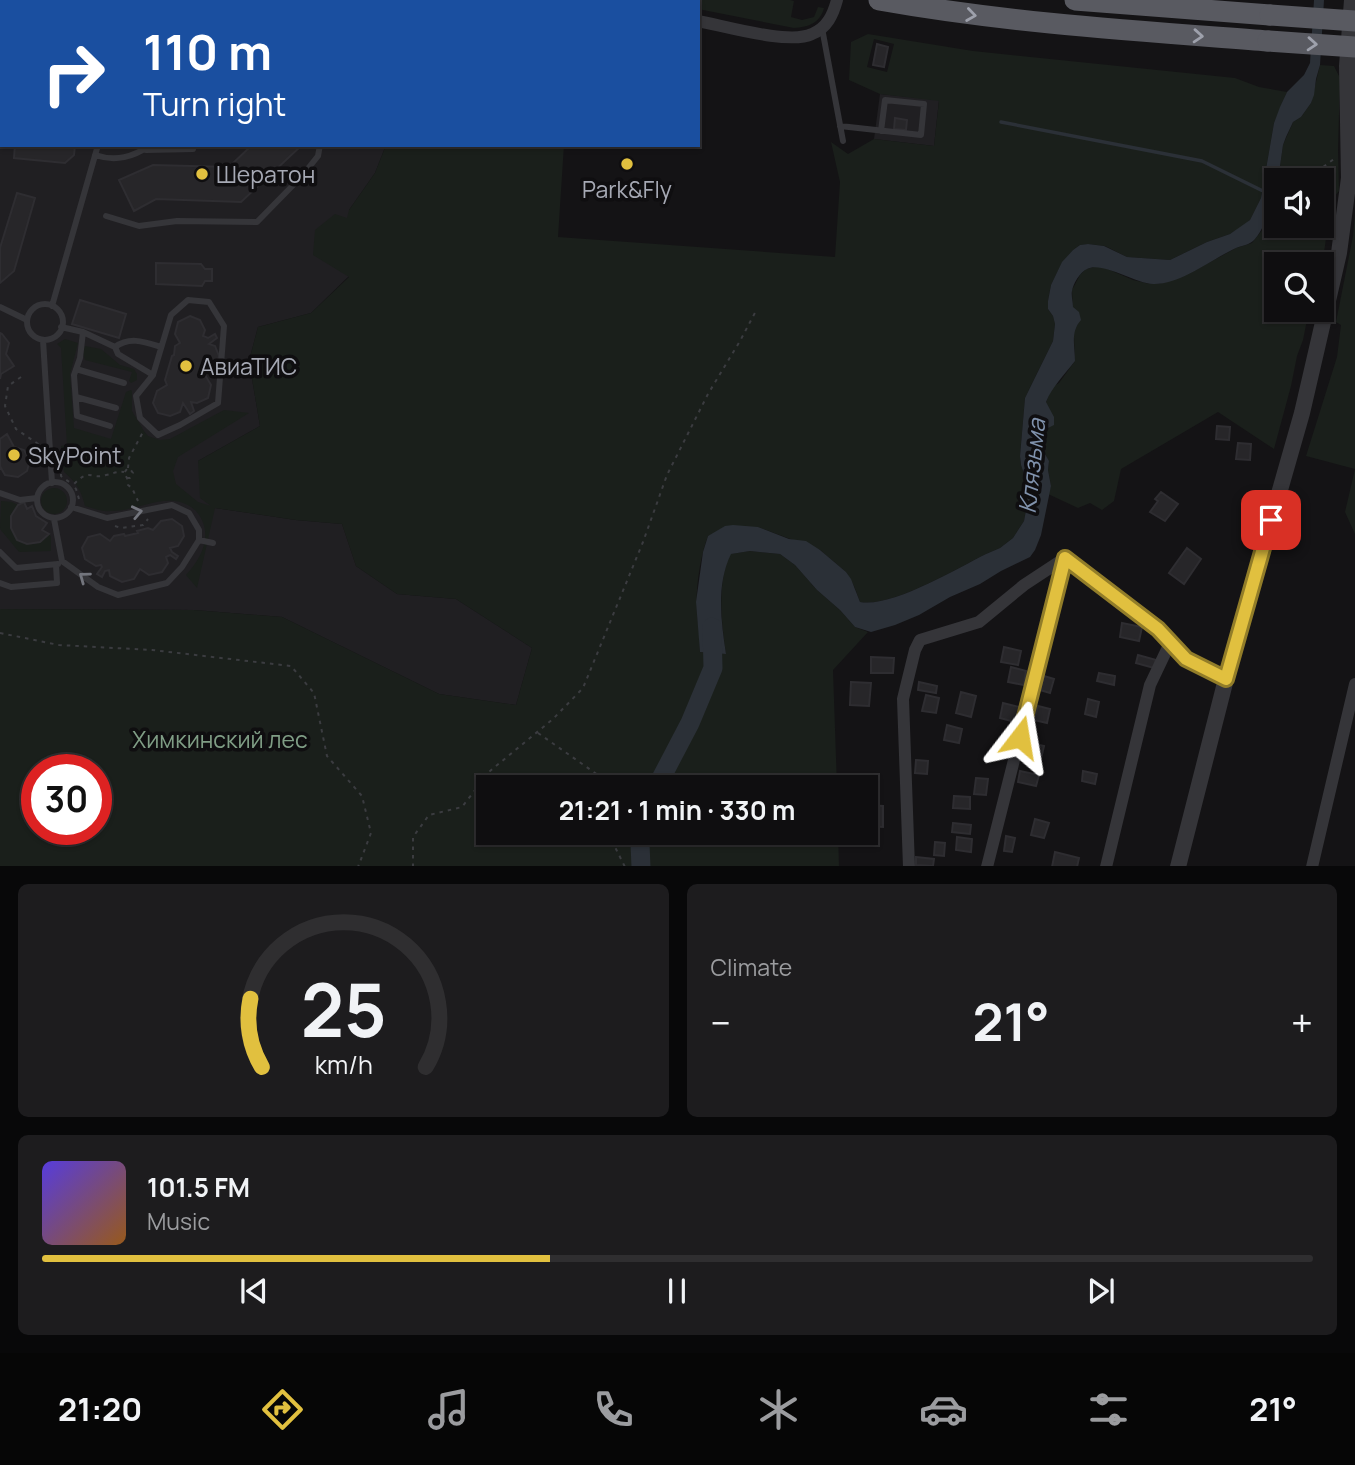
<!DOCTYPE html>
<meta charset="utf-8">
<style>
body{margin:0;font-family:Manrope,sans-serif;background:#1d1c1e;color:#f1f3f6;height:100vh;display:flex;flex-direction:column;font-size:26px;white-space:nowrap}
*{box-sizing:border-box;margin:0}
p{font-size:23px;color:#9b9c9f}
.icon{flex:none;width:38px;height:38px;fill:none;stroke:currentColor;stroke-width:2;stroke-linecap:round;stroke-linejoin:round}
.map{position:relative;height:866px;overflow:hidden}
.panel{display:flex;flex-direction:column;gap:18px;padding:18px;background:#080809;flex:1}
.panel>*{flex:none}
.guide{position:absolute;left:0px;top:0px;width:700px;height:147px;box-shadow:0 2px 5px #0004,0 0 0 2px #2f2e30;background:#1a4fa0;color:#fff;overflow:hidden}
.tools{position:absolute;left:1264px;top:168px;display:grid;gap:14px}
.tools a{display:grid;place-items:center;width:70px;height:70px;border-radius:0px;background:#0f0e10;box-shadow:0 2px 5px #0004,0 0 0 2px #2f2e30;font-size:35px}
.speed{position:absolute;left:21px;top:754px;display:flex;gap:14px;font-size:35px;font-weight:700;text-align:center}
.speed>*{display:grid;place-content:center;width:91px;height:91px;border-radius:50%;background:#0f0e10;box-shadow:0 2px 5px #0004,0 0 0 2px #2f2e30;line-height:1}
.speed .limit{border:10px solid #d22;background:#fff;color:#111}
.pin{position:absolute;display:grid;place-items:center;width:60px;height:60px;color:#fff;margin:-30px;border-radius:14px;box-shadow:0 4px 10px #0006}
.me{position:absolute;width:77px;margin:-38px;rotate:14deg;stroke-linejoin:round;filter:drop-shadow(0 0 5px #0008)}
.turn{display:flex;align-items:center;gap:24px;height:147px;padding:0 28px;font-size:32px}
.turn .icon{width:91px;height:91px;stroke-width:2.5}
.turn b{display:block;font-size:49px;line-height:60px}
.big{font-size:52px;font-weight:700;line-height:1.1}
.panel .tile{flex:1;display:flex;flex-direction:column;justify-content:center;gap:10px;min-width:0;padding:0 24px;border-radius:10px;background:#1d1c1e}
.panel .dial{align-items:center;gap:0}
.dial svg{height:182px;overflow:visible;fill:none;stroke:#2f2e30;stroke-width:7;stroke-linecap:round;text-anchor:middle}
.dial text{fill:#f1f3f6;stroke:none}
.song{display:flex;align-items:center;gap:21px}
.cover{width:84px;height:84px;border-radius:10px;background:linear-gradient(135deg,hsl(250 70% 55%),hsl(30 70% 35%))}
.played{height:7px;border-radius:4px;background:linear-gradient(90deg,#e1c03f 40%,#2f2e30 40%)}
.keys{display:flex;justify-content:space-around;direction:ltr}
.heat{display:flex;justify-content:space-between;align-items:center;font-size:38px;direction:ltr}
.panel .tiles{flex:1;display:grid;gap:18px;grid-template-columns:1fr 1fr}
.tile:last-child{grid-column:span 2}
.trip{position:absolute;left:476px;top:775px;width:402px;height:70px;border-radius:0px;background:#0f0e10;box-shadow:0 2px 5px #0004,0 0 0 2px #2f2e30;font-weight:700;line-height:70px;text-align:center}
.tabs{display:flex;height:112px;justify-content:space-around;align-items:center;background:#060606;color:#9b9c9f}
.tabs .icon{width:49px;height:49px}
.tabs .selected{color:#e1c03f}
.tabs b{font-size:32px;color:#f1f3f6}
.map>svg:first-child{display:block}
.built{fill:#201f22}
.green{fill:#1a1f1b;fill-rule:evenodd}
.water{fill:#2b3037}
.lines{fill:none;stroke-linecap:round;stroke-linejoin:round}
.stream{stroke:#2b3037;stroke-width:3.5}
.river{stroke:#2b3037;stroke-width:19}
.building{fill:#272629;stroke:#2e2d31;stroke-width:2}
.path{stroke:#3b3c40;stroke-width:2;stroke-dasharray:3.5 5;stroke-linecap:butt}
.service{stroke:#353539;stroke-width:6}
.minor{stroke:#353539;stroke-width:12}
.tertiary{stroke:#353539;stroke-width:16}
.trunk{stroke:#595a61;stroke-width:21}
.trunk-bridge{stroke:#595a61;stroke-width:21}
.oneway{stroke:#9ea1ac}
.oneway2{stroke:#73757d}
.route-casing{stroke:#927d29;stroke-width:18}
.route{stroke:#e1c03f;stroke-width:12}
.poi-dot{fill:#e1c03f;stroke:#0f0e10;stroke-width:2.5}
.labels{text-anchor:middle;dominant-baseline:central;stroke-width:7;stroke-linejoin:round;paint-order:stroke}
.poi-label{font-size:23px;fill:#a6a9b4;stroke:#0f0e10;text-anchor:start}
.park-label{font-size:23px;fill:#7f9d85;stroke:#0f0e10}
.water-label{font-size:24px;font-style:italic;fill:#8092ac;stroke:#0f0e10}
</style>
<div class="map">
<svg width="1355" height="867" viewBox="0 0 1355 867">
<rect width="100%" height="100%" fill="#141315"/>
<path class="built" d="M18,0H416L415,2H18Z
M2,35V145H386L375,173L349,210V276L311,313L258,327L249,361L260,426L198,461L215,508L296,520L342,524L356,566L397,594L456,599L532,648L516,705L439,694L282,617L194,610L0,609V39Z
M880,94L939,100L934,146L874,139Z"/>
<path class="green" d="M656,0H790L794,1L791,17L802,20L814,17L818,7L824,8C820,23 809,27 794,28L698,9V2H664Z
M868,34L973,51L1235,78L1259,87L1287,92L1274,123L1261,198L1250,220L1244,226L1230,234L1207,242L1170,260L1127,257L1105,246L1088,244L1080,245L1073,250L1062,263L1051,285L1048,301V309L1053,316L1055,324L1053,341L1025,398L1020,456L1021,465L1026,480L1027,505L1024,521L1013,538L1000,548L986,554C956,569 891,608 860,602L854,586L846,572L820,550L758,527L708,536C700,557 695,590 697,613C698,626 700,639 700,652L726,654C721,621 717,585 730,554L750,551L780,554L795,565L817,590L840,610L855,627L868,632L833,670L837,787L488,788V833H838L839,866L0,867V609L194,610L282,617L439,694L516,705L532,648L456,599L397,594L356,566L342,524L296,520L215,508L197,588L186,575C197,563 207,547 205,531C204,523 201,517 196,511C171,488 140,511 112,511C102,512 93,508 85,506C81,490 76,482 64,472L61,446L67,445L61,348L57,344L65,339L78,343L70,374L74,428L111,439L126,392L131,390L132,391V411L144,431L148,436L160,440L170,439L224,410L249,413L178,457L173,471L176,484L198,502L211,506L200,498L198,461L260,426L249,361L258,327L311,313L349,277L313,255L315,230L335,214L347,218L349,210L375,173L386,145H564L558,237L835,257L840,182L831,142L848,154L874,139L934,146L939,101L880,94L849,80L851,42ZM874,39L894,44L887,72L867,67ZM37,770H96V830H37Z
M1320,65L1334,66L1340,78L1338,150L1339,191C1321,210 1331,242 1320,264H1276V310H1309L1303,340L1297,356L1291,386L1274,449L1218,412L1121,469L1114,501L1102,510L1090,503L1078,508L1048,494L1051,486L1048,470L1049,462L1045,454L1046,402L1052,387L1059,383L1075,361L1072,290L1080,275L1086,269L1094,267H1103L1133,280L1150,284H1159L1192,272L1236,248L1252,243L1263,229L1276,189V226H1321V180H1278L1283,145L1293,122L1301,117L1311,103Z
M1355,213V534L1345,512L1355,469L1306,456L1337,357L1341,325L1336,322L1353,236Z
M85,346L101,349L120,365L134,369L137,374V380L131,383L129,381L132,372L85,360L83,354Z
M41 501a13 13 0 1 1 26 0a13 13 0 1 1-26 0Z
M1,501L12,502L18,505C16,508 13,511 12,515C5,531 23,551 40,542C44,540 46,537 49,534L51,537V551L19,552L0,529Z"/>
<path class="water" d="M1314,0H1324L1320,65L1316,79L1314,95L1311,103L1301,117L1293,122L1286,137L1283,145L1278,180H1276C1276,196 1265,228 1255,239C1250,245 1243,245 1236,248C1212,259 1180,285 1153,284C1134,283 1102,261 1087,269C1080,272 1073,284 1072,291C1071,295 1073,302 1073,307L1079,312L1081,320C1070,332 1075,347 1075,361C1064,375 1052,387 1046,402L1054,417V425L1046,429L1045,454L1049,461L1048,470L1051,486L1041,535L1035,550L1030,557L1001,571L980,584L950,597L919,615L895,625L871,632L855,627L840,610L817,590L795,565L780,554L750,551L731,554C716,585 721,621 726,654L700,652L696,602L703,552L708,536L725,526L733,525L758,527L789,539L806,541L820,550L846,572L851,579L860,602C891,608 956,569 986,554L1000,548L1013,538L1024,521L1027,505L1026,480L1021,465L1020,456L1025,398L1053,341L1055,324L1053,316L1048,309V301L1051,285L1062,262L1073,250L1080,245L1088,244L1104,246L1127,257L1170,260L1207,242L1230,234L1250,220L1261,198L1274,123L1280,107L1287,92L1304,75L1310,63Z"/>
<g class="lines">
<path class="stream" d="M1001,122L1202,161L1267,193"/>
<path class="river" d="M656,788L690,723L713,668L712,627
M641,867L640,844L642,833"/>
</g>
<path class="building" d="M877,44L888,47L884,67L873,65Z
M895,118L907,120L906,130L894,129Z
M15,145H75L74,155L65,163L14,158Z
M252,145L301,146L241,202L156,199L134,211L119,180L153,165L229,167Z
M17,193L35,198L14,271L0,283V248Z
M156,263L201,264L205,269H212V281H205L202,286L156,284Z
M80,300L126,314L119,338L72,324Z
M190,316L200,320L205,330L203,336L208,338L215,334L217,338L209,344L215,346L219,356L216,369L205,375L211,385L208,398L197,403L191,402L194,411L190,414L183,403L180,412L170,416L158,413L153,403L157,391L167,385L165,380L172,356L174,355L175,346L180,343L175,334L178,322Z
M0,333L2,334L9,343L6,354L14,366L1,374L0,379Z
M1217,426L1230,427L1229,440L1216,439Z
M7,434L14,447L24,450L30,460L27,471L18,477L5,475L1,468L0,469V439Z
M1238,443L1251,444L1250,460L1236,459Z
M1161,492L1178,504L1165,521L1150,512L1158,501L1155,499Z
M24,502L27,509L32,506L36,516L47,523L42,530L49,534L40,542L27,544L17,540L11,528V516L18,505Z
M172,519L182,526L184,536L178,546L170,548L172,552L178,556L176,559L170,555L166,557L168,563L162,572L149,575L140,569L134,579L122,582L110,576L109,570L105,571L102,577L97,574L102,567L101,565L96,566L85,559L82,548L88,537L100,534L110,541L114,536L124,534L125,536L138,533L137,531L148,528L153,530L161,521Z
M1187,548L1201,559L1184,584L1169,573Z
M1122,623L1142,627L1139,641L1120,637Z
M1004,647L1021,651L1018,665L1001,662Z
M1138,655L1156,660L1154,668L1136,663Z
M871,657L894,658L893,673H871Z
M1011,667L1026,671L1024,685L1008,682Z
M1099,673L1115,676L1114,685L1097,681Z
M1044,676L1054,679L1050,693L1040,690Z
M851,682L871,683L869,706L850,705Z
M919,682L937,686L936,693L918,690Z
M961,692L976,696L971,717L956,713Z
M926,695L939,698L936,713L922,711Z
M1088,699L1099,702L1096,717L1085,714Z
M1003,703L1019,707L1015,722L1000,718Z
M1038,706L1050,709L1047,723L1034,720Z
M947,725L962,729L959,743L944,740Z
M1026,742L1044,746L1040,763L1022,759Z
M916,760L928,761L927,774L915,773Z
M1020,771L1039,775L1036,786L1018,782Z
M1083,771L1097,774L1095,784L1082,781Z
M976,778L988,779L986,795L974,794Z
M954,796L970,797V809L953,808Z
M866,805L883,806V827L866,826Z
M1035,819L1049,823L1044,838L1031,835Z
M953,823L971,825L970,834L952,832Z
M1006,836L1015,838L1012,852L1004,851Z
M957,837L972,839L971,852L956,850Z
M935,842L945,843L944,856L934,855Z
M1055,852L1079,858L1077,867H1052Z
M916,857L934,859L933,866L916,865Z"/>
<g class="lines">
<path class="path" d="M162,0L163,2
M174,0L175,2
M1313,180L1319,170L1334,159
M1282,239L1288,226
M21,377L8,386L5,406L16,429L41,446
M128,468L129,458L143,432
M61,474V476L72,484
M127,478H130L133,473L130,469H127L124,473L127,478L128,485L132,488L138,501
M79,499L76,489L73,485C90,467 90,480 106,475C113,474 116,471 124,472
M115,526L121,528L143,525L148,519
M0,633L59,645L152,650L291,666L314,693L327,756L362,796L371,833L358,867
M538,733L605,780V788
M608,833L625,867
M413,867V837L429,815L462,807L490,771L553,719L583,688L643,542L667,475L708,394L740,341L757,309"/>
<path class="service" d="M249,0L253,2
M144,2L145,0
M381,2L382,0
M822,28L843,141
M840,126L921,135L924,104L885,100L881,131
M146,150L193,149
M95,155C116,162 133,157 151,145
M106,216L139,226L177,221L257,222L302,176L318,156L320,145
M27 322a18 18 0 1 1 36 0a18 18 0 1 1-36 0Z
M52,306L98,145
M0,307L27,320
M61,327L83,332L115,347L118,354L153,375L171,315L188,300L209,302L224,326L218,403L180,425L158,435L140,418L136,396L153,375
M83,332L80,358L74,375L77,416L110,426
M43,340L52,483
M115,347C130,336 145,342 161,347
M76,369L124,383
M76,397L116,408
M37 500a18 18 0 1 1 36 0a18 18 0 1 1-36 0Z
M0,493L20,500L37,498
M54,519L62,561L98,587L118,595L167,583L182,567L199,540V530L189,513L172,505L107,518L71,507
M199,540L213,543
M0,552L16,568L58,564
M0,583L11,587L57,583L56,565"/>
<path class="minor" d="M595,0L604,2
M698,21C725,26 789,45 812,34C827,28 833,15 837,0
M1065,558L1158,629L1186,659L1226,679
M909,867L903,699L915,650L920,640L979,622L1024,585L1065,558
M987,867L1065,558
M1106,867L1150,685L1170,643
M1312,867L1355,684"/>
<path class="tertiary" d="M1178,867L1226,679L1302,413L1339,253L1349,178L1347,66L1352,0"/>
<path class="trunk" d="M879,0C1008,23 1138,31 1268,41
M1075,0L1270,15"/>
<path class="trunk-bridge" d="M1270,15L1355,21
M1268,41L1355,47"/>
</g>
<defs><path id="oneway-chevron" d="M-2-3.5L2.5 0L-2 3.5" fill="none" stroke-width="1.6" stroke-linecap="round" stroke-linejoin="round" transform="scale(1.75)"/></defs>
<g class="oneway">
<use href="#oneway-chevron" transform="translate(971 15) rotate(8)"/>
<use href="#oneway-chevron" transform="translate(1198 36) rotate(4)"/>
<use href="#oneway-chevron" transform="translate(1312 44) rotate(4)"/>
</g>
<g class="oneway2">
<use href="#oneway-chevron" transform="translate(137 512) rotate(-12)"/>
<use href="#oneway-chevron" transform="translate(84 577) rotate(-144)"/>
</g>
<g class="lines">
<defs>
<path id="route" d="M1020,737L1065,558L1158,629L1186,659L1226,679L1271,520"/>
</defs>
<use href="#route" class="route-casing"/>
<use href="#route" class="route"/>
</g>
<g class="poi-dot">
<circle cx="627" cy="164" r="7"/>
<circle cx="202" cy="174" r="7"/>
<circle cx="186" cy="366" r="7"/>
<circle cx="14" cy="455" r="7"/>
</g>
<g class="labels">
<g class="poi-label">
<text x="216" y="174">Шератон</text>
<text x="627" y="189" text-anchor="middle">Park&amp;Fly</text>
<text x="200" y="366">АвиаТИС</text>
<text x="28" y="455">SkyPoint</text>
</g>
<g class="park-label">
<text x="220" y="739">Химкинский лес</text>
</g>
<g class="water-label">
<text transform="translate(1031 466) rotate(-84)">Клязьма</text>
</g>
</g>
</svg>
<div class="tools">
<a><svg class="icon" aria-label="sound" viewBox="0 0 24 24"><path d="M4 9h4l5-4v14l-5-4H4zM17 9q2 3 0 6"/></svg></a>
<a><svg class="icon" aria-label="search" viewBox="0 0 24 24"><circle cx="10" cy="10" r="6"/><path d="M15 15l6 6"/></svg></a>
</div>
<div class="speed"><div class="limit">30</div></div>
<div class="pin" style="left:1271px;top:520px;background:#d93025"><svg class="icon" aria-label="arrive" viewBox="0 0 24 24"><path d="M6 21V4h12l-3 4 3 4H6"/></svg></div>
<svg class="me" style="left:1020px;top:737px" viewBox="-20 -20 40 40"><path d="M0-17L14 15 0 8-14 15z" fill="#e1c03f" stroke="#fff" stroke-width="4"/></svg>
<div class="trip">21:21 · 1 min · 330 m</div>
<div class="guide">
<div class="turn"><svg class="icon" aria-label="right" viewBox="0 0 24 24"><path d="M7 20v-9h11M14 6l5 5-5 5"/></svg><div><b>110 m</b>Turn right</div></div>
</div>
</div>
<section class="panel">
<div class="tiles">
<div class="tile dial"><svg viewBox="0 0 100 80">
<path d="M14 69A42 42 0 1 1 86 69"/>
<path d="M14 69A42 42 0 0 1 9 39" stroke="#e1c03f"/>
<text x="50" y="56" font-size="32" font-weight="700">25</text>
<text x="50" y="72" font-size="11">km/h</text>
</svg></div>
<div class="tile"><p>Climate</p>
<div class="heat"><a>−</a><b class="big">21°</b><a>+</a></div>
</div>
<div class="tile">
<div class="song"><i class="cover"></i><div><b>101.5 FM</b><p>Music</p></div></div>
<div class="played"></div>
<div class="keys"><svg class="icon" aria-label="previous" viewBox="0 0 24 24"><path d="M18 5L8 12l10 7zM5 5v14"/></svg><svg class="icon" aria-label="pause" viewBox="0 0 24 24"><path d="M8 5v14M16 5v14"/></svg><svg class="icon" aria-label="next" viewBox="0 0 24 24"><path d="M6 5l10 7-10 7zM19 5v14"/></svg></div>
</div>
</div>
</section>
<nav class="tabs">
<b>21:20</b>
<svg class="icon selected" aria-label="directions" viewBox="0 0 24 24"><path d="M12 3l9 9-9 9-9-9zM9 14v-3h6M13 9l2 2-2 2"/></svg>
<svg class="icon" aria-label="music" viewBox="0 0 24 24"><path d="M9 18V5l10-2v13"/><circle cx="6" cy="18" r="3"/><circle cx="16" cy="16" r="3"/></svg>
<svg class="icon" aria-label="phone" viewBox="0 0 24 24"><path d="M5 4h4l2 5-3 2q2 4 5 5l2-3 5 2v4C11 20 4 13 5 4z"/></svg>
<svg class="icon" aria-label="climate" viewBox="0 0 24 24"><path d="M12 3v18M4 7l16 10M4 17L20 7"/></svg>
<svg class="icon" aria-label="car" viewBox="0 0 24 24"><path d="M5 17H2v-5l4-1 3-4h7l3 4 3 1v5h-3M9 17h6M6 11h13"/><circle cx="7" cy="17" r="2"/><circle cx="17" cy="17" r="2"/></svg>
<svg class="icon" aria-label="filters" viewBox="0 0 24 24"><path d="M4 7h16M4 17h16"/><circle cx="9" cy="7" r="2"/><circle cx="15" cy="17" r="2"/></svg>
<b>21°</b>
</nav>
